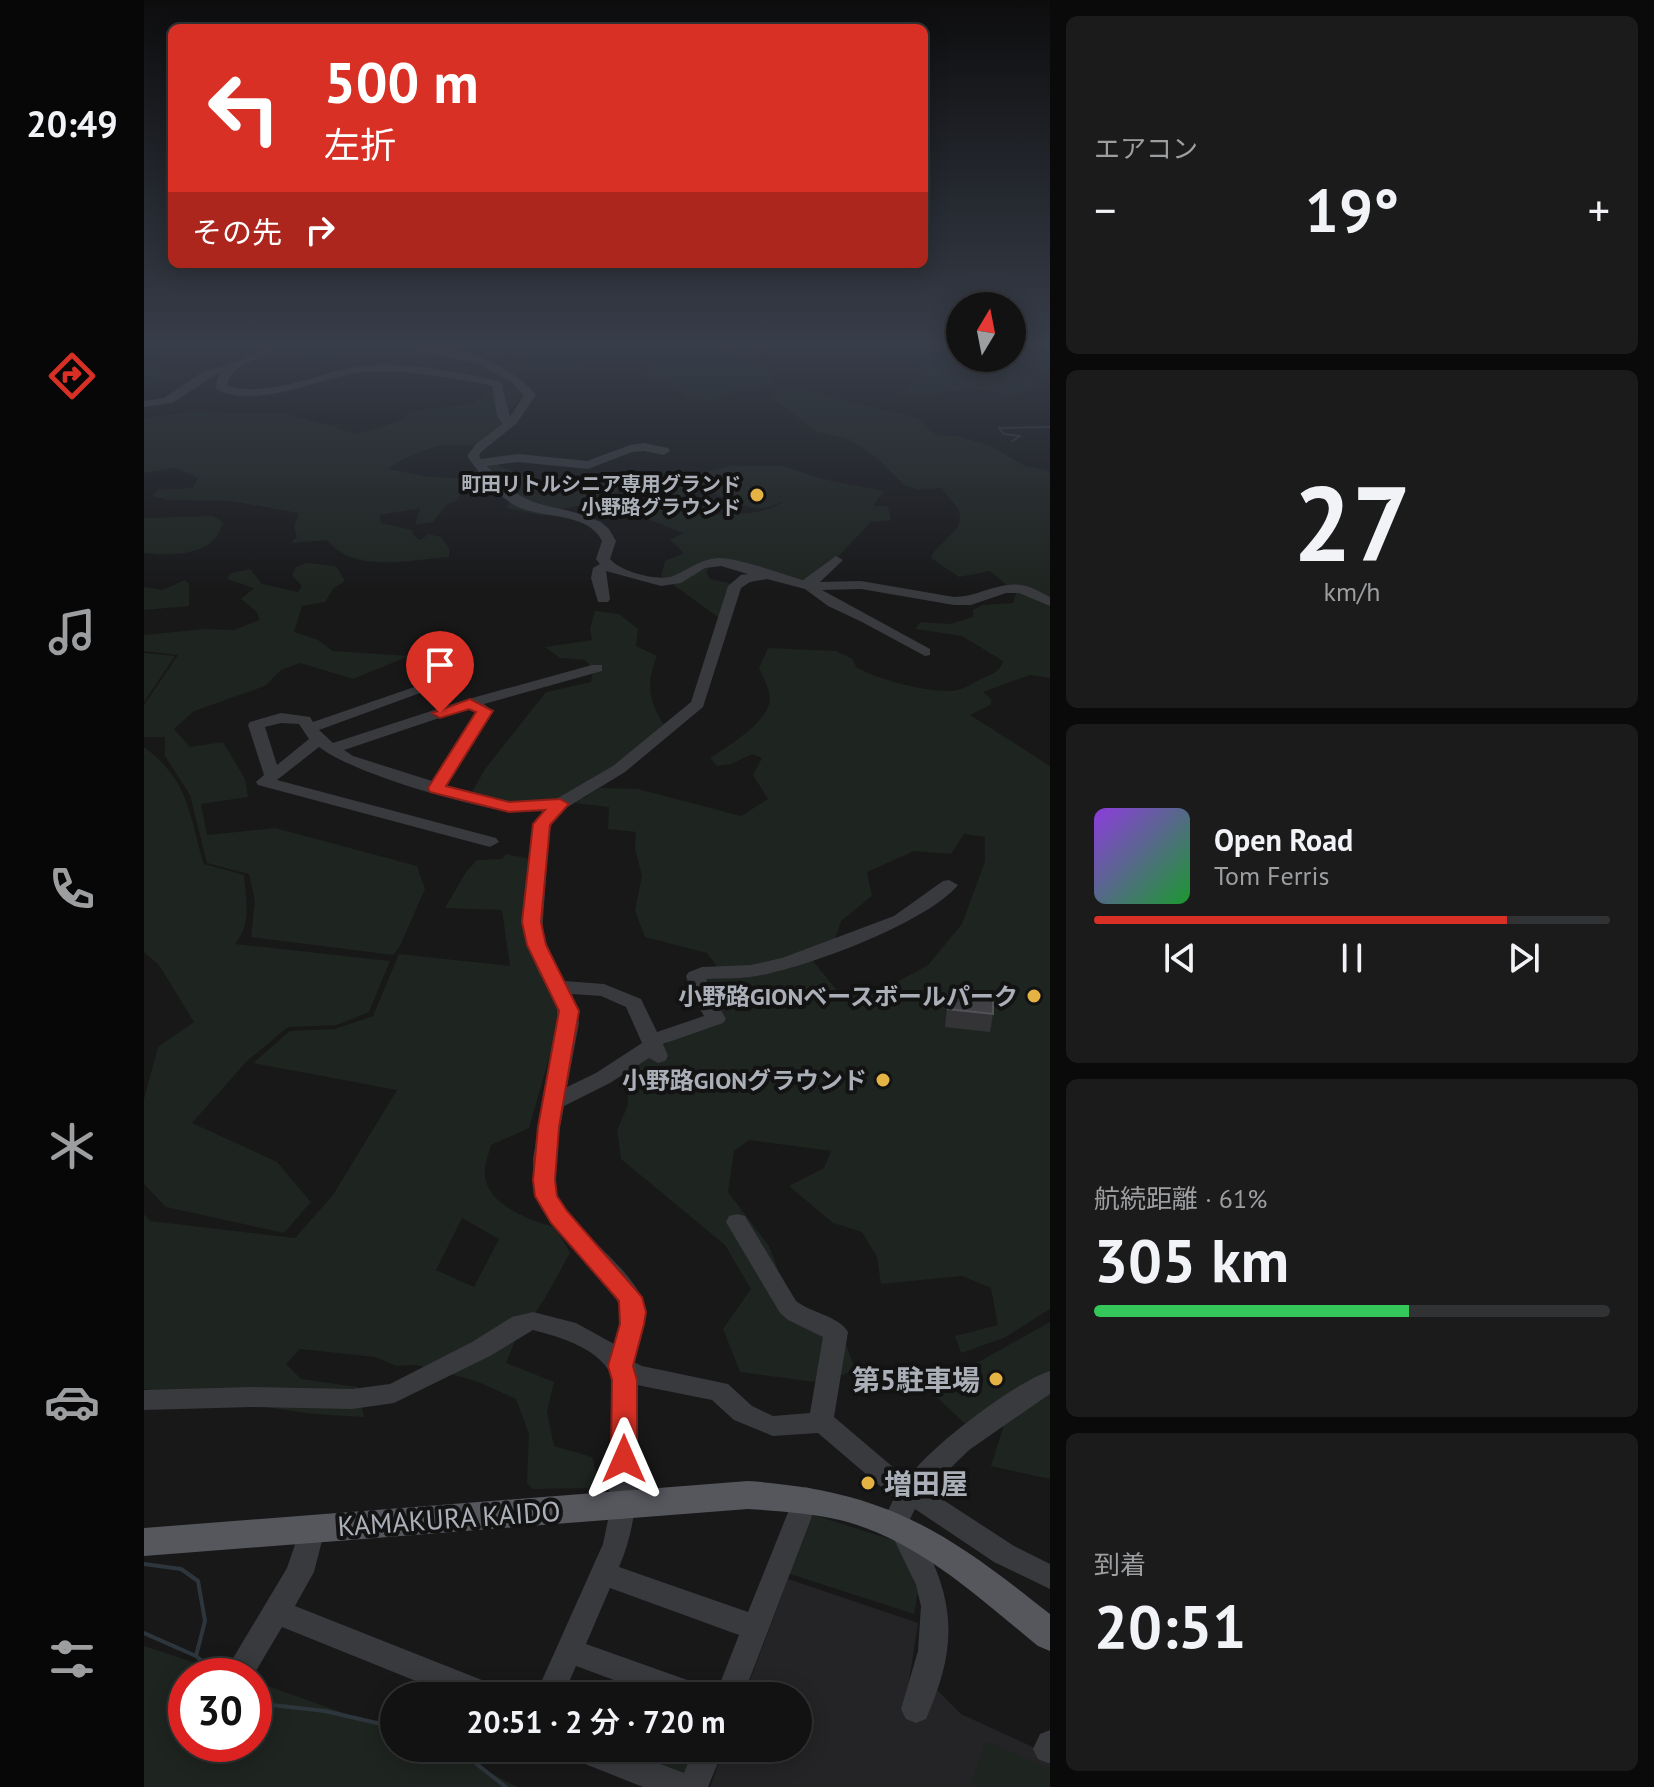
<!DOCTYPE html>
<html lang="ja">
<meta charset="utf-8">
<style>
body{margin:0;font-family:"PT Sans","Noto Sans JP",sans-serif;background:#1b1b1c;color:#f1f3f6;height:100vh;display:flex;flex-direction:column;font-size:30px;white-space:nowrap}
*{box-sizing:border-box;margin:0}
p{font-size:26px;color:#9c9ea0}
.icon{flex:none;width:44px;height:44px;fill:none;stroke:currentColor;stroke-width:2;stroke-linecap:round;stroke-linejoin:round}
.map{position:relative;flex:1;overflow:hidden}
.drawer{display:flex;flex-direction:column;gap:16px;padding:16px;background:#0a0a0a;width:604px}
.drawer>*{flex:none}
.top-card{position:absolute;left:24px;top:24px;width:760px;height:244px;border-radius:12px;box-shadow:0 4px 20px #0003,0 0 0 2px #313233;background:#d93025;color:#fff;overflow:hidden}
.needle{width:52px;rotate:10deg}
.fabs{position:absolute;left:802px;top:292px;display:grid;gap:16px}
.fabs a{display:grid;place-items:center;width:80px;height:80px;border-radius:50%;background:#121213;box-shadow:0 4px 20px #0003,0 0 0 2px #313233;font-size:40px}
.speed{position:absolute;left:24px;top:1658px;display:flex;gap:16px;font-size:40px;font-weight:700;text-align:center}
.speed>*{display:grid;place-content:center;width:104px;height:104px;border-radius:50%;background:#121213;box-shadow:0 4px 20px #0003,0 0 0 2px #313233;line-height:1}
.speed .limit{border:12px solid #d22;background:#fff;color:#111}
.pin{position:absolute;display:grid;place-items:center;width:68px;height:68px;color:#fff;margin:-82px -34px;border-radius:50% 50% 50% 0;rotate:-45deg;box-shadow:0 0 8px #0007}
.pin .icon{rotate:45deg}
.me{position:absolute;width:88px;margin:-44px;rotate:0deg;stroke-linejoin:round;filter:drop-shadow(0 0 6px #0008)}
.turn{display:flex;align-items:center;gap:28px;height:168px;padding:0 24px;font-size:36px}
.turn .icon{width:104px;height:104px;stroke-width:2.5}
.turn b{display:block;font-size:56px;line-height:68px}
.then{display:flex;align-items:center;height:76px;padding:0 24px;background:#0003;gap:16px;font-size:30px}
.big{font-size:60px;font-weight:600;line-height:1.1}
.drawer .widget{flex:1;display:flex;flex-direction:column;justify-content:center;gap:12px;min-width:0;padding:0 28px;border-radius:12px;background:#1b1b1c}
.drawer .dial{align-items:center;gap:0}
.dial b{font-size:104px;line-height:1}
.song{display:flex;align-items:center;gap:24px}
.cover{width:96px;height:96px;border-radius:12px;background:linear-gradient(135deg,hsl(270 70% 55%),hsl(130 70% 35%))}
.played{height:8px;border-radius:4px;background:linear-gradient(90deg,#d93025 80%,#313233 80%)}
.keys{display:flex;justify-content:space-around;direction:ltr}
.heat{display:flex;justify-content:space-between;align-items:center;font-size:44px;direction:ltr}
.charge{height:12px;border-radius:6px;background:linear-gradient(90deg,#34c759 61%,#313233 0)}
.trip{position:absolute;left:236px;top:1682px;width:432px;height:80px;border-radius:40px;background:#121213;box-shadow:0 4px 20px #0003,0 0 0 2px #313233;font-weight:600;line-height:80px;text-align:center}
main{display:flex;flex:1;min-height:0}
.dock{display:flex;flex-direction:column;width:144px;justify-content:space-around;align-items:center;background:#070708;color:#9c9ea0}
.dock .icon{width:56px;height:56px}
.dock .current{color:#d93025}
.dock b{font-size:36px;color:#f1f3f6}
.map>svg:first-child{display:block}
.built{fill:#242426}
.green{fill:#1e241f;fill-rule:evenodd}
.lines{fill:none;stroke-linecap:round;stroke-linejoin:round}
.stream-far1{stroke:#2e363d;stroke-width:2}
.stream{stroke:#2e363d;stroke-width:4}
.minor{fill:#393a3e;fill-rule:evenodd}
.major{fill:#55575d;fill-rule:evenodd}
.wall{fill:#343437}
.building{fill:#414145;stroke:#515357;stroke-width:2}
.route{fill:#d93025;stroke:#8d1f18;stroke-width:2}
.poi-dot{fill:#e5b244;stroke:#131314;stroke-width:3}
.labels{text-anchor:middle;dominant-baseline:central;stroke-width:8;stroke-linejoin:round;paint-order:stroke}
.far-poi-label{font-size:20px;font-weight:bold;fill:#abafb8;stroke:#131314;text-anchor:end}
.poi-label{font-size:24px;font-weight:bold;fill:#abafb8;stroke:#131314;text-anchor:end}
.near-poi-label{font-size:28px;font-weight:bold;fill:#abafb8;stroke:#131314;text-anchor:end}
.near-street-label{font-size:28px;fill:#abafb8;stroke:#131314}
</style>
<main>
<nav class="dock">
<b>20:49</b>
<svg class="icon current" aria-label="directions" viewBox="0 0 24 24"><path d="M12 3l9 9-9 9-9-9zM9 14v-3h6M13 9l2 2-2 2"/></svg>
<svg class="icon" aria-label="music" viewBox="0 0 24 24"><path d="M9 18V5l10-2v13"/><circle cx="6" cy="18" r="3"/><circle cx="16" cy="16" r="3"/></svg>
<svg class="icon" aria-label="phone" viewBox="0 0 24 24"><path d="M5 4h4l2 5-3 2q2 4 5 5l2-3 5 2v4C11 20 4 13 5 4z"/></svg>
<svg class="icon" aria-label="climate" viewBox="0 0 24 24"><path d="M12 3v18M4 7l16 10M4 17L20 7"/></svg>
<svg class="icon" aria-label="car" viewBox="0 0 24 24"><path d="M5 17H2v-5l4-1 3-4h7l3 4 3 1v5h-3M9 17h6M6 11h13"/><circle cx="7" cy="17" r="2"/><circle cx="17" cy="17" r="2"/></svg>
<svg class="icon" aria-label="filters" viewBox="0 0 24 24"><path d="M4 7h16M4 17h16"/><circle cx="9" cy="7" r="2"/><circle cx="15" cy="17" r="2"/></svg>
</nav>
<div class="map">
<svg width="906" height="1787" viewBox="0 0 906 1787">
<rect width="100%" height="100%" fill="#181819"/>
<path class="built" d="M644,1579L774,1623L764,1688L790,1687L817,1714L906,1755V1787H566L580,1748H654V1696H600Z"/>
<path class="green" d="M0,343H46L13,354L8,359V366L43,373V377L0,385Z
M216,343L213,347H189L187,352L191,357L160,368L163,359L140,344Z
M348,343H545L588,350L624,369L630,382L612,391L591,390L566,402L545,397L523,382L500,379L496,373L503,369L505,363L479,358L480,364L477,366L442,358L439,368L373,375L374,385L383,394C362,406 358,432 335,442C323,447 309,445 297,446C283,448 254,460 245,469L285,477L314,478L320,486L313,501L303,504L289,522L271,525L276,508L236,515L237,523L268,530L271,537L277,540L284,534L297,537L305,548V557C267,560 210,574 183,540L147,543L153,536L150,527L155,513L87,501L23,500L8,496L14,490L49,488L54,478L31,468L0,473V418L45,412L144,414L214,434L256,421L267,411L329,404L343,393L353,390L346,383L362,371L359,367L384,359L377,351L349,349Z
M781,343H816V358L835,362L868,358V348L873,347L868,343H906V371L882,362L868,364L870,372L895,386C869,401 842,387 813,390C793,392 776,396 755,395L775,379L779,368L740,361L732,355L747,347L784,354L790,352Z
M647,388L773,418L792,435L812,436L847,446L881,466L906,471V678L886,675L839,692L848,700L846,705L826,715L906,766V1309L860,1338L817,1353L811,1336L854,1325L847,1288L818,1276L737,1284L733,1257L718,1232L689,1223L645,1186L680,1168L687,1151L605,1140L590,1151L584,1192L625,1246L644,1296L697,1331L712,1371L671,1382L596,1372L579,1329L607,1289L581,1245L477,1159L473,1130L484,1105L483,1070L533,1036L580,1022L558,979L580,976L563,953L501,937L491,911L498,876L491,848L492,832L464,829L465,807L431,803L456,788L494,789L597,816L624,799L609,775L618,758L608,754L587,764L573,766L566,758C584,746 625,722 626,699C626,689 619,677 615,668L624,648L692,651L709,659L712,667C733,680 783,692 809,691C818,690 829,683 837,679C848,675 857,670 859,661L818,636L772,629L776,622L806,624L829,617V610L839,605L869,603L872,593L846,571L815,577L787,558C793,540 824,532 814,509C810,502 802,496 798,488L773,490L760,485L733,458L705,439L673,432L626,396ZM820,834L841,837V861L818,924L784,965L751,983L696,994L669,961L687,951L697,921L728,896L723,872L770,851L807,854Z
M350,463C374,474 407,487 434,486C441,486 446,481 452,481C476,481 533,476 549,490L543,496L561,516C596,511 609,519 641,501L621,508H608L531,479L586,466H639L678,479L740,491L729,506H744L747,520L727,522L687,564L661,583L588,565L565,567L562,573L566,579L588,584L578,620L517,576L521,561L540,553L526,540L539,533L492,514L507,491L506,486L493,484L490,490L473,491L454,502L412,510L399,516L362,508L371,491L338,465Z
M69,516L79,522C71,557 28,556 0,553V518Z
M163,563L192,566L201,581L190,588L181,602L158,606L150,632L174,640L189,651L265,656L209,679L156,663L137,670L121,686L50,711L30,729L46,747L79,742L101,779L104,797L57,804L63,835L131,828L273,866L281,889L256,946L249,955L107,937L111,901L105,874L63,863L46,795L21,756V737H0V705L34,655L0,651V635L60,629L90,630L116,620L112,611L97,599L110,588L83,579L87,573L106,569L118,584L154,592L158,586L148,575L152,567Z
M41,580L45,584V606L0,610V587L18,590Z
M451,611L475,614L494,629L492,646L513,656C501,685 505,700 521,727C481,757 435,803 382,805C365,805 344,797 327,794L341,769L402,692L447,682L449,669L441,660L416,658L401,647L448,640L446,629Z
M0,653L31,656L0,702Z
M0,747C46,781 44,813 60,864L100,875C102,899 108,925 91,944L246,961L225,1012L193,1025L144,1027L103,1061L48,1123L133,1162L167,1202L140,1233L22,1207L0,1184V1099L14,1047L50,1022L15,965L0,952Z
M362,854L387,859L379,912L396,944L419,1010L385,1128L347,1145C345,1153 341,1162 341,1170C338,1204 386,1220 411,1227L426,1253L400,1300L371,1341L362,1363L410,1382L403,1412L410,1446L448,1457L456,1488L388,1489L383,1483L385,1434L372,1399L332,1381L272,1365L252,1366L231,1357L156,1349L142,1364L157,1379L214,1387L220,1417L170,1414L0,1389V1214L6,1221L151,1238L189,1195L253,1090L109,1063L146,1031L191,1029L229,1016L255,954L366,966L358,910L301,908L322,872L333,860L358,859ZM318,1218L355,1239L330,1287L292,1270Z
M906,1322V1390L834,1436L779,1384L836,1361Z
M906,1394V1479L847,1466L860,1425Z
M670,1515L755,1542L774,1592L770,1614L643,1573L657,1529Z
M0,1646L91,1676H42V1744H110V1681L250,1731V1748H296L374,1787H0Z
M842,1741L906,1769V1787H835L827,1783Z
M497,1748H560L536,1781L490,1762Z"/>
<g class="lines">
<path class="stream-far1" d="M868,441L876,436L860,434L855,428L906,427"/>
<path class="stream" d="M0,1564L37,1569L54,1581L61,1621L52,1656
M0,1633L52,1656L75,1676
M110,1703L181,1711L250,1727
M312,1748L362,1787"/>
<path class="minor" d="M129,343H141C125,358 86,362 83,386C126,398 174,373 216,366C252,360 321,372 357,382L366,417L380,395L368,383L333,363L229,343C286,343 353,349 392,395L372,424L337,452L335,456L337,459L374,454L443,461L486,445L500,443L524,448L526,451L520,455L500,451L488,452L444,469L374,462L343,466C386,516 405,499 457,522L465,529L472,541L466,559C475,571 514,582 529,576C546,569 556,559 575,558C595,558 638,574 659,580L692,556L699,560L676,582L717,581L810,597C834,597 858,579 882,586C890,588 898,593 906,597V606L875,593H862L827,605H810L717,589L678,590L786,649V655L781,656L718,622L684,606L661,589L623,579L606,582L597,588L559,707L481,772L422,808L410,818L405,833L398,934L420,981L460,984L497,999L513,1032L560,1016L547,993L542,976L545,972L558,967L607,965L638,958L750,916L799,881L805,880L814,885C783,923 655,971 606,977C592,979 577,978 562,979L567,993L582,1019L579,1023L519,1044L524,1056L521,1061L514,1063L505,1058L466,1083L420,1106C416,1131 404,1173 414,1197C428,1232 502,1275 501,1314C501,1329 494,1347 490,1362L498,1366L584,1384L608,1406L629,1416L666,1413L679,1337L644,1320L636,1313L582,1222L585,1216L593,1214L601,1216L652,1301C667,1313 695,1316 704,1332L690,1417L763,1479C786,1447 869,1383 906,1371V1394L825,1450L784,1490L870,1546L906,1564V1589L850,1562L771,1509L766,1519C774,1528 778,1541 784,1552C814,1613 809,1657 782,1719L772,1723L762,1719L757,1709L774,1651L777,1606L772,1585L748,1535L742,1532L738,1524L750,1498L674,1433L629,1436L590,1420L568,1400L493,1385C493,1445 500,1511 475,1567L604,1612L653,1490L662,1487L671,1490L675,1498L599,1696H571L595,1635L466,1588L442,1644L560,1686L564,1696H513L432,1666L419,1696H391L459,1544L464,1520L469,1380C460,1350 417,1337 389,1330L346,1356L250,1403L208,1409L108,1407L0,1410V1390L108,1387L208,1389L246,1384L328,1342L368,1317L389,1312L432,1323L470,1344L478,1312L468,1290L407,1223L391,1196L389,1158L415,1023L411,998L395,973L380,934L387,833L399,810C387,811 373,813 362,811C315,803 211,774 175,747L133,780L352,838L355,842L346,847L114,785L112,782L120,775L104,725L106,722L137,713L166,717L169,722L279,684L287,689L175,730L189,743L321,700L448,665H458V671L340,704L349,711L302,786L365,802L412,799L469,766L547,702L584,586L597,575L604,574L577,566L561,568L537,583L517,586L462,571L466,599L464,602H454L447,578L449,568L456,564L452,559L458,541C445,512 397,519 372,506C352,495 336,474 323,456L332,444L358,424L353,416L348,386L341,384C304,377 262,370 223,372C181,374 110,413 71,388L76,372L28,403L0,407V401L20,398L60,371L81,366L118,351ZM325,708L332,713L288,781L209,756L200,750ZM137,723L155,724L165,739L133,765L121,727ZM428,994L457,996L482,1007L498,1043L452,1073L423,1087L435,1023Z
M168,1517L177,1521L181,1529L170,1572L151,1606L353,1686L357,1696H309L138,1627L109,1676H87L84,1669L88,1660L143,1568L159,1521Z
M906,1730V1763H904L894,1759L889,1749L896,1734Z
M421,1748H474L540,1773L550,1748H580L564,1787H499L426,1758Z"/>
<path class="major" d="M604,1481C743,1491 800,1530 906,1614V1651L894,1646C835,1598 773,1539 696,1520C666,1513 635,1511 604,1509L0,1556V1528Z"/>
</g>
<path class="wall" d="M804,995L849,1014L846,1032L801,1027Z"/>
<path class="building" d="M804,995L849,999V1014L804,1009Z"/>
<linearGradient id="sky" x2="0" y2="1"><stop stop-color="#0d0d0e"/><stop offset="0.58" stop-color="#373d49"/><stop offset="1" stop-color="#373d49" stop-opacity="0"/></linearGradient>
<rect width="906" height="593" fill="url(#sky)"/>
<path class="route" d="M326,699L349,711L302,786L365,802L416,799L425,804L406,825L397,922L402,945L435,1011L415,1127L411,1180L413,1196L423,1211L498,1297L502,1312L500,1324L489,1366L493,1380V1459L489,1467L480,1470L471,1467L467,1459L468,1380L464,1366L476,1324L475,1301L407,1223L391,1196L389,1180L394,1127L415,1011L383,945L378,922L389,824L401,810L365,812L286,792L284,788L332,712L325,709L296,718L288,713Z"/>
<g class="poi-dot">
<circle cx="613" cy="495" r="8"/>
<circle cx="890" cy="996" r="8"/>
<circle cx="739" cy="1080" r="8"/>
<circle cx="852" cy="1379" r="8"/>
<circle cx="724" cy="1483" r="8"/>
</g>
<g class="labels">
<g class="far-poi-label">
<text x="597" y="484">町田リトルシニア専用グランド<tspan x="597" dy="23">小野路グラウンド</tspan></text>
</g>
<g class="poi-label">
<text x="874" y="996">小野路GIONベースボールパーク</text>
<text x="723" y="1080">小野路GIONグラウンド</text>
</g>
<g class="near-poi-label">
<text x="836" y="1379">第5駐車場</text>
<text x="740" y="1483" text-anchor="start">増田屋</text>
</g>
<g class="near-street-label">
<text transform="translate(305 1518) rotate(-4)">KAMAKURA KAIDO</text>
</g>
</g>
</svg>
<div class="fabs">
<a><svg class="needle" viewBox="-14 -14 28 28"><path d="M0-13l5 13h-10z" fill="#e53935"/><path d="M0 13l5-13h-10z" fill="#9c9ea0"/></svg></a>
</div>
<div class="speed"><div class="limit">30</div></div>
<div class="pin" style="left:296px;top:713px;background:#d93025"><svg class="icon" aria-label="arrive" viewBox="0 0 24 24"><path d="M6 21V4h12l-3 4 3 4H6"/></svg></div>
<svg class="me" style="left:480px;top:1459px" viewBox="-20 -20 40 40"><path d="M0-17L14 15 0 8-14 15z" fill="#d93025" stroke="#fff" stroke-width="4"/></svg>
<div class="trip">20:51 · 2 分 · 720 m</div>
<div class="top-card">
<div class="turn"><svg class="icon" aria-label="left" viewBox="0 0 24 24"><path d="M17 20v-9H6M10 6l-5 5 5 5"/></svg><div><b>500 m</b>左折</div></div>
<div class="then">その先<svg class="icon" aria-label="right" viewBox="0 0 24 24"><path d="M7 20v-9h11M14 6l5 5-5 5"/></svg></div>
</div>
</div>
<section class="drawer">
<div class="widget"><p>エアコン</p>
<div class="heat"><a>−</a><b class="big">19°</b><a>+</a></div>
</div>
<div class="widget dial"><b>27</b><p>km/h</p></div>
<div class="widget">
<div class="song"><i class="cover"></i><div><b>Open Road</b><p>Tom Ferris</p></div></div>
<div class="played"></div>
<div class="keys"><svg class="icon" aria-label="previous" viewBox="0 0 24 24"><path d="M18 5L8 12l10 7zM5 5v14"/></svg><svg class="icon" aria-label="pause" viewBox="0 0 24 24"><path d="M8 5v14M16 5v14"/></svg><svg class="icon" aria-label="next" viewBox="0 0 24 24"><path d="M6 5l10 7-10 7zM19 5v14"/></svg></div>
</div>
<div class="widget"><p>航続距離 · 61%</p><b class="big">305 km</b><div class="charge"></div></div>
<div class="widget"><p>到着</p><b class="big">20:51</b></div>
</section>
</main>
